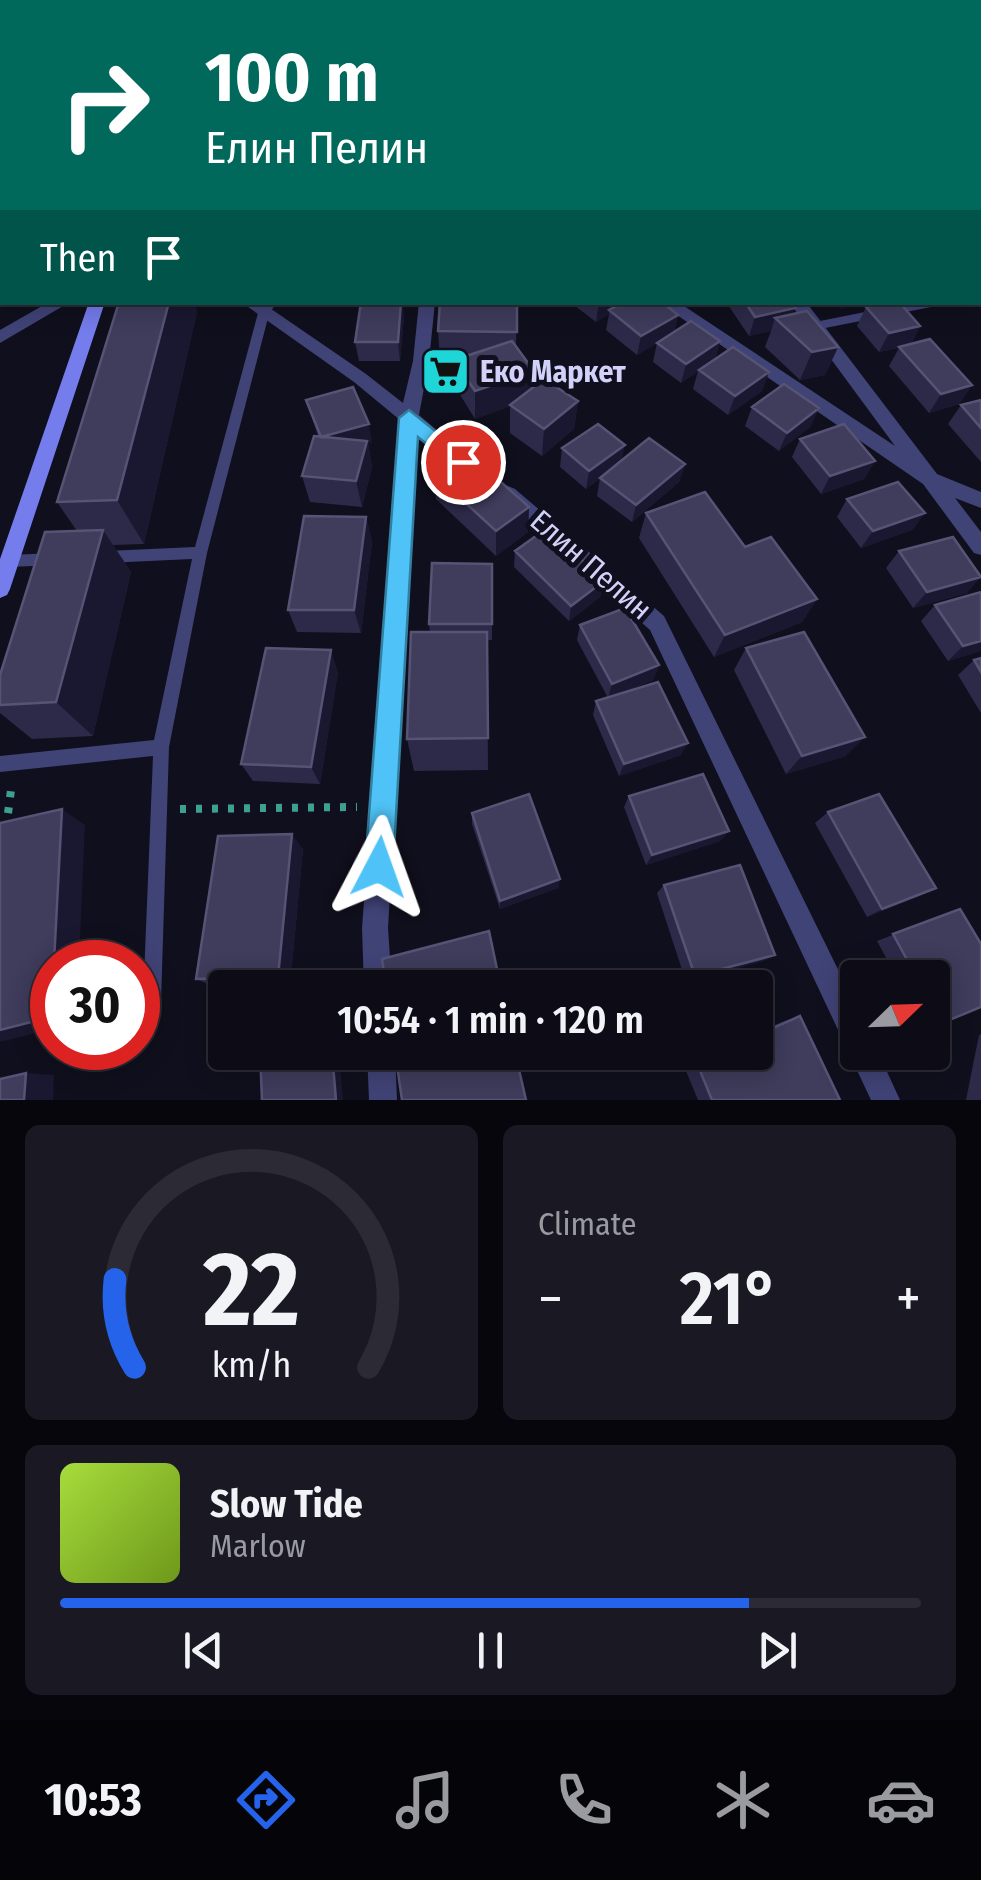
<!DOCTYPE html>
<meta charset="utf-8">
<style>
body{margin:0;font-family:"Fira Sans Condensed",sans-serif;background:#1a1923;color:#f1f3f6;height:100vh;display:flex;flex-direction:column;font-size:38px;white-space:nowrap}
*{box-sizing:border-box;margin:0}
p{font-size:32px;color:#9a9ba1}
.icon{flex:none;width:55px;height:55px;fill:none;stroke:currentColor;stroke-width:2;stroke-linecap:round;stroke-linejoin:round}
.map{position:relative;height:1100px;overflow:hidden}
.side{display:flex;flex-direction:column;gap:25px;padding:25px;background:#07060c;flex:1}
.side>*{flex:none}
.top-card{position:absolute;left:0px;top:0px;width:982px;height:305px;box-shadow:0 5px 25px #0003,0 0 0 2px #2c2b35;background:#00695c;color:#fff;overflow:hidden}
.needle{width:65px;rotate:67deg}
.fabs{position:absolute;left:840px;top:960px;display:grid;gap:20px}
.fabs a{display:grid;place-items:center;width:110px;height:110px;border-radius:10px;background:#0c0b16;box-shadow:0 5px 25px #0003,0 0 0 2px #2c2b35;font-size:50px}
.speed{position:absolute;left:30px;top:940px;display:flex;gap:20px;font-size:50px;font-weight:700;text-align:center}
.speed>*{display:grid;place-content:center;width:130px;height:130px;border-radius:50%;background:#0c0b16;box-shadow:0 5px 25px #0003,0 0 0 2px #2c2b35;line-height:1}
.speed .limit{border:15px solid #d22;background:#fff;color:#111}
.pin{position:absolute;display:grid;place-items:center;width:85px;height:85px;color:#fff;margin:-42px;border:5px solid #fff;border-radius:50%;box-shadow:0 2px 10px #0007}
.me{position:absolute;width:110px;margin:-55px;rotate:4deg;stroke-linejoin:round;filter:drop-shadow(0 0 8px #0008)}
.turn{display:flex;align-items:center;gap:35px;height:210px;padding:0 40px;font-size:45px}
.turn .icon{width:130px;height:130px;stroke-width:2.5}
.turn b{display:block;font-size:70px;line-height:85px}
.then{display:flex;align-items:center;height:95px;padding:0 40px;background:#0003;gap:20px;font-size:38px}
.big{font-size:75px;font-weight:600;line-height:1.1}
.side .widget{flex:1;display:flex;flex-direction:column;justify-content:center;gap:15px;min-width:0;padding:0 35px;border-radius:15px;background:#1a1923}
.side .dial{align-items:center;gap:0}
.dial svg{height:260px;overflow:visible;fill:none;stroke:#2c2b35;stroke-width:7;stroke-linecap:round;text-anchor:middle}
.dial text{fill:#f1f3f6;stroke:none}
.song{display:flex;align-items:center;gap:30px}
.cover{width:120px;height:120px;border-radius:15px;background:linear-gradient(135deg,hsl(80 70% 55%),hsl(80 70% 35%))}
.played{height:10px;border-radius:5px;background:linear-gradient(90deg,#2563eb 80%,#2c2b35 80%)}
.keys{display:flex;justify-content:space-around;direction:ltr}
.heat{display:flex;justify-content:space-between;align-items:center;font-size:55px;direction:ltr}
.side .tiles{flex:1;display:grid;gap:25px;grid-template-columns:1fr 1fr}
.widget:last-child{grid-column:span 2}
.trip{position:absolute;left:208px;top:970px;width:565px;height:100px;border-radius:10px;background:#0c0b16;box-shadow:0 5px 25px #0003,0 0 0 2px #2c2b35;font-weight:600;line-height:100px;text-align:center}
.tab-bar{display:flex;height:160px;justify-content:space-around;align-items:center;background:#050409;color:#9a9ba1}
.tab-bar .icon{width:70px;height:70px}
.tab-bar .current{color:#2563eb}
.tab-bar b{font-size:45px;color:#f1f3f6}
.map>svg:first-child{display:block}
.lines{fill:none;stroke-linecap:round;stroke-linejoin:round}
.path-far1{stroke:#3da192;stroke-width:4;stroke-dasharray:2.5 5;stroke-linecap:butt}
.path{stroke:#3da192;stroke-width:8;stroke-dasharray:6 10;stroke-linecap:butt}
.lane{fill:#404376;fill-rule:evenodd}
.street{fill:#404376;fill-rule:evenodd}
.secondary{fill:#757cec;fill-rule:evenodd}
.wall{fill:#2d2a49}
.shaded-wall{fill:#1a1730}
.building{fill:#3f3c5c;stroke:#565375;stroke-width:2.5}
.route{fill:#4fc3f7;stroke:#337fa1;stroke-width:2.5}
.labels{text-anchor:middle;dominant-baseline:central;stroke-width:10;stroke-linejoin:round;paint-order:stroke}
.poi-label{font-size:30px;font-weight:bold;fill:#d2d1f9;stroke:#100f1d;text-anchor:start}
.street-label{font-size:30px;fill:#d2d1f9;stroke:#100f1d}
</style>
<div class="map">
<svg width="981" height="1100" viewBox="0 0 981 1100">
<rect width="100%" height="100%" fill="#100f1d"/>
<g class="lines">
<path class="path-far1" d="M887,0L891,2
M968,0L972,2"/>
<path class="path" d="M180,809L357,807
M6,829L12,782"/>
<path class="lane" d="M980,290H981V298H980Z
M266,302H277L269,314L207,553L169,747L161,1002L159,1009L152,1011L145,1009L143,1002L153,756L0,772V756L154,740L192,559L106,563L101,561L99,557L101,553L106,551L195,547L258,313Z
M915,302H941L936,306L815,330L809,326L815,322Z
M55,553L60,555L62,559L60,563L55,565L9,567L4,565L2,561L4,557L9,555Z"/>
<path class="street" d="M387,0H399L400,2H389Z
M559,0H572L574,2H561Z
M762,0H775L777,2H764Z
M980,130H981V139H980Z
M980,182H981V191H980Z
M49,302H70L0,343V330Z
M241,302H261L366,374L403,403L413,361L419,302H435L429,361L419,415L485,471L483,476H469L417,434L388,928L392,988H364L362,928L400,420L354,382Z
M658,302H678L895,446L789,302H806L937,474L981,492V508L955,498L981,532V555L974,553L923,484Z
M508,486L515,489L664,616L858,1010V1052H878L900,1100H871L650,630L501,499L498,494Z
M367,1052H395L397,1100H369Z"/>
<path class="secondary" d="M193,0H205V2H194Z
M89,302H105L10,589L7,595L0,598V559Z"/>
</g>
<path class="wall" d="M600,0H654L656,2H601Z
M789,0H867L871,2H792Z
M906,0H955L954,2H910Z
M0,32H2V153H0Z
M0,160L2,164V273L0,269Z
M119,302H194L197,312L144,544L113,545L131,572L93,736L32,739L0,713V675L77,531L57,502Z
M517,302L516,346L533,388L578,401L574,429L542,456L510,433V406L475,419L456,388L455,359H440L438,331Z
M570,302H662L678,315L674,332L720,341L715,359L769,372L762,391L728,415L693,389L698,371L681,383L653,362L657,343L637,355L606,330L609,314L596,322Z
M726,302H791L793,314L838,347L825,375L800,380L765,347L771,331L749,336Z
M866,307L920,326L911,344L972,385L959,404L929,413L889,366L899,348L879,352L857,326Z
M404,316L400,361H359L355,342Z
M306,400L372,442L368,443L372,467L362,507L310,502L302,476L318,436Z
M981,400V462L948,424L961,405Z
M752,407L819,408L810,427L779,451L745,426Z
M800,439L875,461L864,479L821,494L792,457Z
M562,448L622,461L685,464L679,482L632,522L597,496L600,478L586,489L560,467Z
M433,473L529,507L528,532L496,556L436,499Z
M847,499L925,513L912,530L861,548L837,517Z
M646,513L745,547L817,599L802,622L714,657L639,538Z
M366,517L372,542L361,633L297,632L288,610Z
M515,551L604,581L600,597L569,621L514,567Z
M899,551L967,593L913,608L886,568Z
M492,564V640H487L488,770L414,771L407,739L430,632L429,624Z
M935,605L981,651L948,661L921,621Z
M580,625L659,665L653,680L611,697L681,755L619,776L593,715L596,701L608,698L577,640Z
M746,648L846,756L786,774L734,670Z
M981,658V713L958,675L974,660Z
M338,672L320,784L253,781L241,764Z
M629,796L729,831L720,841L646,865L624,807Z
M828,812L919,896L867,917L815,823Z
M472,813L560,879L558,888L500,909L472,824Z
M303,849L290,985L213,986L196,979Z
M664,885L775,955L763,961L686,982L657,893Z
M960,909L981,944V1007L942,1023L932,1025V978H897L877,941Z
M800,1016L840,1100H698L683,1064L710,1052H755V1033L782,1022Z
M981,1034V1100H966L979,1035Z"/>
<path class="shaded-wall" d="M112,0H136L135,2H113Z
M477,0H496L484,2H477Z
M930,0H955L954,2H929Z
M169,302H194L197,312L144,544L117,500Z
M401,302H403L404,316L400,361L398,342Z
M599,302H628L609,310V314L596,322Z
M843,302H870L840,309Z
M795,308L788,327L775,318L771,331L749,336L755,317Z
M678,315L673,334L637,355L641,336Z
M920,326L910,346L879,352L889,333Z
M720,341L714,361L681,383L686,364Z
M838,347L825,375L800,380L812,352Z
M534,371L532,399L475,419V391Z
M769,372L762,391L728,415L735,396Z
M972,385L959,404L929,413L941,394Z
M578,401L574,429L542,456L544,429Z
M819,408L810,427L779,451L787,433Z
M369,424L372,442L368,443L372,467L362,507L356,481L321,437Z
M625,445L621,464L586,489L589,471Z
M875,461L864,479L821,494L830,476Z
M685,464L679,482L632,522L636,505Z
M529,507L528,532L496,556V531Z
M925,513L912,530L861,548L873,531Z
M366,517L372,542L361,633L354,610Z
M103,530L131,572L93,736L56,702Z
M981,577L967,593L913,608L927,592Z
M604,581L600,597L569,621L571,606Z
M817,599L802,622L714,657L725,635Z
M981,641V651L948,661L963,646Z
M331,650L338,672L320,784L311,767Z
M659,665L653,680L608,698L612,684Z
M865,737L846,756L786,774L802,756Z
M688,743L681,755L619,776L624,764Z
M62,809L85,825L79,962H54Z
M729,831L720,841L646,865L652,855Z
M292,834L303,849L290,985L278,977Z
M560,879L558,888L500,909V901Z
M936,888L919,896L867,917L882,909Z
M775,955L763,961L686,982L695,976Z
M52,991V1029L0,1042V1030Z
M332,1052H339L343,1100H336Z
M26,1073L54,1075L53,1100H24Z"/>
<path class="building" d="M27,0H103L102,2H26Z
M256,0H287V2H256Z
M354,0H384L385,2H355Z
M522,0H553V1L524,2Z
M615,0H654L656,2H617Z
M678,0H708L711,2H681Z
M834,0H867L871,2H838Z
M0,32H2V58H0Z
M0,71H2V103L0,104Z
M2,166V224H0V171Z
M119,302H169L117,500L57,502Z
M361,302H401L398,342H355Z
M440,302H517V332L438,331Z
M624,302H662L678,315L641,336L609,310Z
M745,302H791L795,308L755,317Z
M886,302H899L920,326L889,333L866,307Z
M807,311L838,347L812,352L775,318Z
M691,321L720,341L686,364L657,343Z
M930,339L972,385L941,394L899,347Z
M512,341L534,371L475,391L454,360Z
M733,347L769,372L735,396L699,370Z
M544,379L578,401L544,429L510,405Z
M784,384L819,408L787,433L752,407Z
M353,387L369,424L321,437L306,400Z
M981,400V428L961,405Z
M598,424L625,445L589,471L562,448Z
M844,424L875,461L830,476L800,439Z
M314,436L367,441L356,481L302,476Z
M649,438L685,464L636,505L600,478Z
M466,451L529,507L496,531L433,473Z
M898,482L925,513L873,531L847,499Z
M705,492L745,547L771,537L817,599L725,635L646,513Z
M304,516L366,517L354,610H288Z
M547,528L604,581L571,606L515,551Z
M103,530L56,702L0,705V675L45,532Z
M953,537L981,577L927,592L899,551Z
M432,563L492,564V624H429Z
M981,592V641L963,646L935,605Z
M625,608L659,665L612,684L580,625Z
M411,632H487L488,738L407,739Z
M804,632L865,737L802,756L746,648Z
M266,648L331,650L311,767L241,764Z
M981,658V672L974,660Z
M658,682L688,743L624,764L596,701Z
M703,774L729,831L652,855L629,796Z
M529,794L560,879L500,901L472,813Z
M879,794L936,888L882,909L828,812Z
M62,809L54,962H52L51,1017L0,1030V823Z
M292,834L278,977L196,979L218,836Z
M740,865L775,955L695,976L664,885Z
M960,909L981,944V1007L942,1023L932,1006V978H917L893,934Z
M489,931L501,988H386L382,959Z
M800,1016L840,1100H712L696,1061L716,1052H755V1036Z
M260,1052H332L336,1100H262Z
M395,1052H515L526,1100H402Z
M26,1073L24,1100H0V1079Z"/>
<path class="route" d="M409,410L474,462L471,468H456L418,437L393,867L389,877L379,881L369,877L365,867L399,418Z"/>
<defs>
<symbol id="supermarket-square" viewBox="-11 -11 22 22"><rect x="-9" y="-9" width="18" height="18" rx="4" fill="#1ed6d8" stroke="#100f1d"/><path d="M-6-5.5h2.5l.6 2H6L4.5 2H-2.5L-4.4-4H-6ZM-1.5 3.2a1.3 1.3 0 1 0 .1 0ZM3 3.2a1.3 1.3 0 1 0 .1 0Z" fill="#111"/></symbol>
</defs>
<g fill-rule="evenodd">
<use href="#supermarket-square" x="418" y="344" width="55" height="55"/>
</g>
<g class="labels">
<g class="poi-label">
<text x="480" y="372">Еко Маркет</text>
</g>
<g class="street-label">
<text transform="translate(591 565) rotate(41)">Елин Пелин</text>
</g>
</g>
</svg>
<div class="fabs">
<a><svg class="needle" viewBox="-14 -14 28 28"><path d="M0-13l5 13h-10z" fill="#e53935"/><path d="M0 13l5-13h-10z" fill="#9a9ba1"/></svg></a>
</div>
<div class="speed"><div class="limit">30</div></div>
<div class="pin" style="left:463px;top:462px;background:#d93025"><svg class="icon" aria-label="arrive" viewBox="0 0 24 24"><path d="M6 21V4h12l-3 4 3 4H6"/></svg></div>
<svg class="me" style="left:379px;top:867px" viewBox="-20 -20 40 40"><path d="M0-17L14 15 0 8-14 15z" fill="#4fc3f7" stroke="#fff" stroke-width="4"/></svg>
<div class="trip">10:54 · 1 min · 120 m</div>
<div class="top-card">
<div class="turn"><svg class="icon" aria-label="right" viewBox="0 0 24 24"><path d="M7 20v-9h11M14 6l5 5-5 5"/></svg><div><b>100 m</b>Елин Пелин</div></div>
<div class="then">Then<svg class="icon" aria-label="arrive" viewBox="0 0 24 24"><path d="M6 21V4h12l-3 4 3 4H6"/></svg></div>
</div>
</div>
<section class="side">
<div class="tiles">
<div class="widget dial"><svg viewBox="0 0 100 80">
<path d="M14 69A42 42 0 1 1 86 69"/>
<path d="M14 69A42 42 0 0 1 8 42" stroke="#2563eb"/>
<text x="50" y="56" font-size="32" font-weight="700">22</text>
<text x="50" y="72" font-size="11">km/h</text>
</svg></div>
<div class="widget"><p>Climate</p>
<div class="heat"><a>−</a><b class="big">21°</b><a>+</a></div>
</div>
<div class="widget">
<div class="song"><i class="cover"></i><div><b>Slow Tide</b><p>Marlow</p></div></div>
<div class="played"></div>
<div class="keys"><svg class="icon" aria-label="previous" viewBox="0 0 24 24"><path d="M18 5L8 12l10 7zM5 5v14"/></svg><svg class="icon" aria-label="pause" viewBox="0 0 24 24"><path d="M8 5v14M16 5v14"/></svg><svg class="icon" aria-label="next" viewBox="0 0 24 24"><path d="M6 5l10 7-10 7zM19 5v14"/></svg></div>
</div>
</div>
</section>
<nav class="tab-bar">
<b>10:53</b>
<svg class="icon current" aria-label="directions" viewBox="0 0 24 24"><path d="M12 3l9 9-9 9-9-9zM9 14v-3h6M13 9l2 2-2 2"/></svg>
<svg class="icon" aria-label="music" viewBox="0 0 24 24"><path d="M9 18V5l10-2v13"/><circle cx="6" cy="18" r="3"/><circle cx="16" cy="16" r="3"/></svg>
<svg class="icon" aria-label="phone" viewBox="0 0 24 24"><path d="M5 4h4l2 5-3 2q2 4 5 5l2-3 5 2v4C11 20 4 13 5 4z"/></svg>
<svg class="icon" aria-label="climate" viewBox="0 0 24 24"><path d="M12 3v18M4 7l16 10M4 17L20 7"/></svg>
<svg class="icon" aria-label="car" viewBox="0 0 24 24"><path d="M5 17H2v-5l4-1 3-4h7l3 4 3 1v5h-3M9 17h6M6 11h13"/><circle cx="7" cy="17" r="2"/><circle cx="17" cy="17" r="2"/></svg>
</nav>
